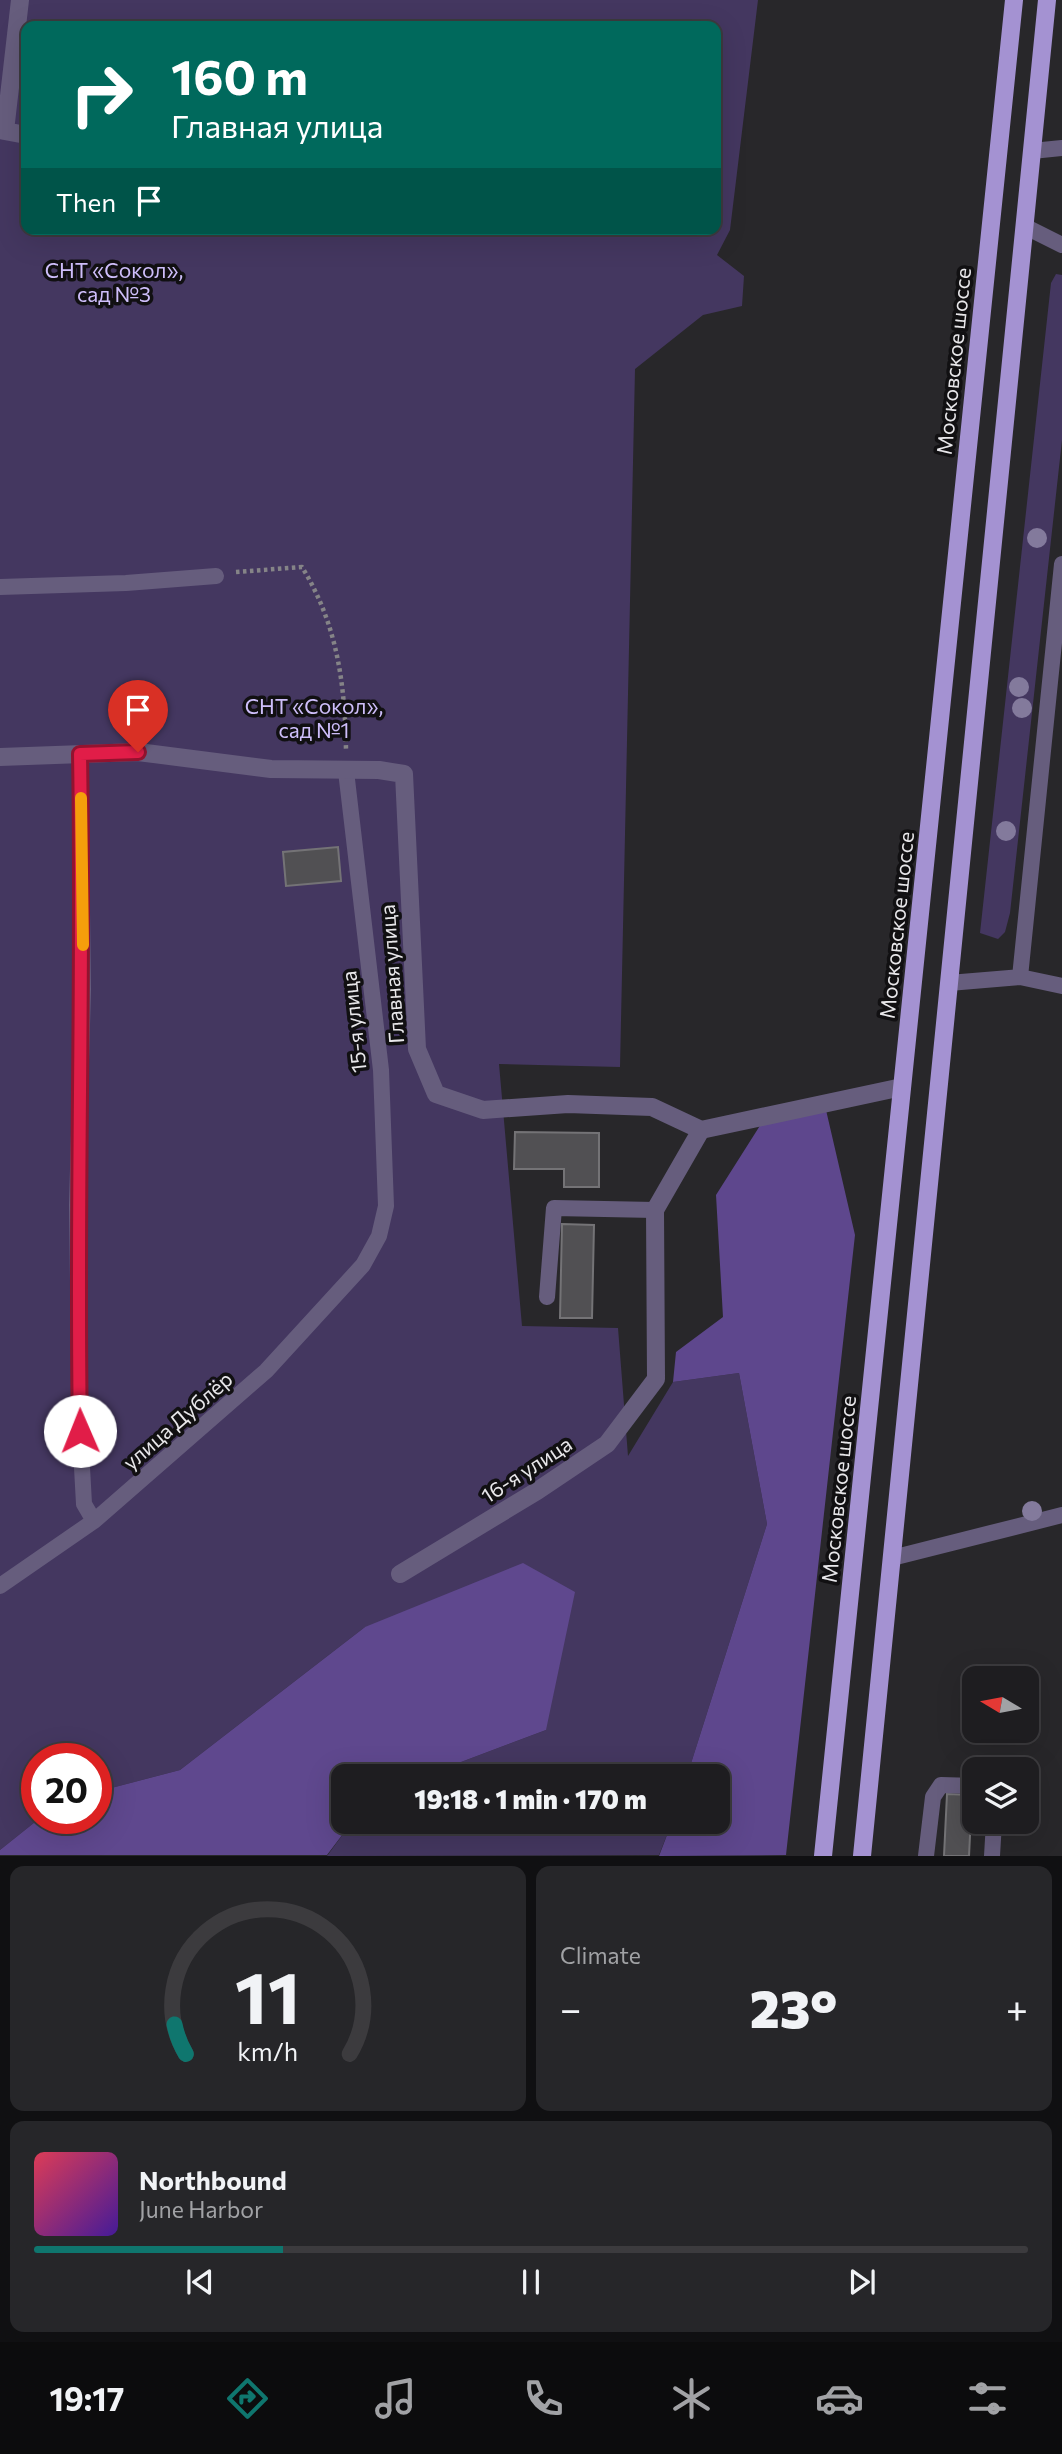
<!DOCTYPE html>
<meta charset="utf-8">
<style>
body{margin:0;font-family:Commissioner,sans-serif;background:#262629;color:#f1f3f6;height:100vh;display:flex;flex-direction:column;font-size:26px;white-space:nowrap}
*{box-sizing:border-box;margin:0}
p{font-size:23px;color:#a1a2a5}
.icon{flex:none;width:38px;height:38px;fill:none;stroke:currentColor;stroke-width:2;stroke-linecap:round;stroke-linejoin:round}
.map{position:relative;height:1856px;overflow:hidden}
.panel{display:flex;flex-direction:column;gap:10px;padding:10px;background:#101012;flex:1}
.panel>*{flex:none}
.top-card{position:absolute;left:21px;top:21px;width:700px;height:214px;border-radius:14px;box-shadow:0 7px 28px #0002,0 0 0 2px #3c3b3e;background:#00695c;color:#fff;overflow:hidden}
.needle{width:46px;rotate:280deg}
.controls{position:absolute;left:962px;top:1666px;display:grid;gap:14px}
.controls a{display:grid;place-items:center;width:77px;height:77px;border-radius:14px;background:#1e1d20;box-shadow:0 7px 28px #0002,0 0 0 2px #3c3b3e;font-size:35px}
.speed{position:absolute;left:21px;top:1743px;display:flex;gap:14px;font-size:35px;font-weight:700;text-align:center}
.speed>*{display:grid;place-content:center;width:91px;height:91px;border-radius:50%;background:#1e1d20;box-shadow:0 7px 28px #0002,0 0 0 2px #3c3b3e;line-height:1}
.speed .limit{border:10px solid #d22;background:#fff;color:#111}
.pin{position:absolute;display:grid;place-items:center;width:60px;height:60px;color:#fff;margin:-72px -30px;border-radius:50% 50% 50% 0;rotate:-45deg;box-shadow:0 0 7px #0007}
.pin .icon{rotate:45deg}
.me{position:absolute;width:77px;margin:-38px;rotate:359deg;stroke-linejoin:round;filter:drop-shadow(0 0 5px #0008)}
.turn{display:flex;align-items:center;gap:24px;height:147px;padding:0 35px;font-size:32px}
.turn .icon{width:91px;height:91px;stroke-width:2.5}
.turn b{display:block;font-size:49px;line-height:60px}
.then{display:flex;align-items:center;height:66px;padding:0 35px;background:#0003;gap:14px;font-size:26px}
.big{font-size:52px;font-weight:800;line-height:1.1}
.panel .card{flex:1;display:flex;flex-direction:column;justify-content:center;gap:10px;min-width:0;padding:0 24px;border-radius:14px;background:#262629}
.panel .dial{align-items:center;gap:0}
.dial svg{height:182px;overflow:visible;fill:none;stroke:#3c3b3e;stroke-width:7;stroke-linecap:round;text-anchor:middle}
.dial text{fill:#f1f3f6;stroke:none}
.song{display:flex;align-items:center;gap:21px}
.cover{width:84px;height:84px;border-radius:10px;background:linear-gradient(135deg,hsl(350 70% 55%),hsl(260 70% 35%))}
.played{height:7px;border-radius:4px;background:linear-gradient(90deg,#0f766e 25%,#3c3b3e 25%)}
.keys{display:flex;justify-content:space-around;direction:ltr}
.heat{display:flex;justify-content:space-between;align-items:center;font-size:38px;direction:ltr}
.panel .tiles{flex:1;display:grid;gap:10px;grid-template-columns:1fr 1fr}
.card:last-child{grid-column:span 2}
.trip{position:absolute;left:331px;top:1764px;width:399px;height:70px;border-radius:14px;background:#1e1d20;box-shadow:0 7px 28px #0002,0 0 0 2px #3c3b3e;font-weight:800;line-height:70px;text-align:center}
.menu{display:flex;height:112px;justify-content:space-around;align-items:center;background:#0c0c0d;color:#a1a2a5}
.menu .icon{width:49px;height:49px}
.menu .current{color:#0f766e}
.menu b{font-size:32px;color:#f1f3f6}
.map>svg:first-child{display:block}
.green{fill:#443760;fill-rule:evenodd}
.forest{fill:#5e478d}
.water{fill:#5f488e}
.building{fill:#515053;stroke:#747376;stroke-width:2}
.lines{fill:none;stroke-linecap:round;stroke-linejoin:round}
.path{stroke:#858487;stroke-width:4.5;stroke-dasharray:3.5 3.5;stroke-linecap:butt}
.lane{stroke:#665d7d;stroke-width:16}
.street{stroke:#665d7d;stroke-width:18}
.primary{stroke:#a492d2;stroke-width:18}
.tree{fill:#837a9c}
.route-casing{stroke:#92132f;stroke-width:18}
.route{stroke:#e11d48;stroke-width:12}
.slow{stroke:#f59e0b;stroke-width:12}
.labels{text-anchor:middle;dominant-baseline:central;stroke-width:7;stroke-linejoin:round;paint-order:stroke}
.park-label{font-size:21px;fill:#cebefa;stroke:#111012}
.street-label{font-size:21px;fill:#e8e7ea;stroke:#111012}
</style>
<div class="map">
<svg width="1062" height="1856" viewBox="0 0 1062 1856">
<rect width="100%" height="100%" fill="#28272a"/>
<path class="green" d="M0,0H758L730,230L717,255L744,276L742,306L703,315L635,369L620,1067L499,1064L522,1326L618,1328L628,1456L673,1382L739,1373L767,1524L687,1776H424L546,1730L365,1627L180,1770L96,1792V1759H37V1818H40L0,1850ZM26,26H716V229H26Z
M1056,274L1062,275V440L1010,913L1005,932L998,939L980,933L1051,283Z
M352,1822H672L659,1855L327,1856Z"/>
<path class="forest" d="M826,1110L855,1235L786,1855L659,1856L672,1822H718V1776H687L767,1524L739,1373L673,1382L676,1352L723,1317L716,1195L761,1124Z"/>
<path class="water" d="M523,1563L575,1592L546,1730L424,1776H343V1822H352L327,1855H0V1850L40,1818H96V1792L180,1770L365,1627Z"/>
<path class="building" d="M338,847L341,881L286,886L283,852Z
M515,1132L599,1133V1187H564V1169H514Z
M562,1224L594,1225L592,1318H560Z
M947,1794L972,1795L969,1856H944Z"/>
<g class="lines">
<path class="path" d="M236,572L302,567C337,624 345,683 346,750"/>
<path class="lane" d="M1032,151L1062,148
M1024,226L1062,245
M0,587L126,583L216,576
M80,754L83,989L77,1205L80,1431L84,1504L94,1521
M1020,977L1062,986
M949,983L1020,977L1062,564
M547,1297L554,1208L655,1210
M892,1558L1062,1515
M0,1586L94,1521L266,1371L363,1265L379,1236L386,1206L381,1070L346,771
M926,1856L933,1797L941,1785L975,1786
M992,1856L994,1822"/>
<path class="street" d="M0,130L26,135
M5,131L20,0
M0,757L138,752L271,769L379,770L404,774L417,1049L436,1094L483,1110L568,1104L652,1107L701,1130L902,1087
M400,1574L537,1491L607,1444L656,1379L655,1210L701,1130"/>
<path class="primary" d="M823,1856L1014,0
M862,1856L1047,0"/>
</g>
<g class="tree">
<circle cx="1037" cy="538" r="10"/>
<circle cx="1019" cy="687" r="10"/>
<circle cx="1022" cy="708" r="10"/>
<circle cx="1006" cy="831" r="10"/>
<circle cx="1032" cy="1511" r="10"/>
</g>
<g class="lines">
<defs>
<path id="route" d="M80,1431C76,1205 84,980 80,754L138,752"/>
</defs>
<use href="#route" class="route-casing"/>
<use href="#route" class="route"/>
<path class="slow" d="M81,798L83,945"/>
</g>
<g class="labels">
<g class="park-label">
<text x="114" y="269">СНТ «Сокол»,<tspan x="114" dy="24">сад №3</tspan></text>
<text x="314" y="705">СНТ «Сокол»,<tspan x="314" dy="24">сад №1</tspan></text>
</g>
<g class="street-label">
<text transform="translate(953 361) rotate(-84)">Московское шоссе</text>
<text transform="translate(896 925) rotate(-84)">Московское шоссе</text>
<text transform="translate(391 974) rotate(-94)">Главная улица</text>
<text transform="translate(353 1022) rotate(-96)">15-я улица</text>
<text transform="translate(177 1420) rotate(-41)">улица Дублёр</text>
<text transform="translate(526 1469) rotate(-33)">16-я улица</text>
<text transform="translate(838 1489) rotate(-84)">Московское шоссе</text>
</g>
</g>
</svg>
<div class="controls">
<a><svg class="needle" viewBox="-14 -14 28 28"><path d="M0-13l5 13h-10z" fill="#e53935"/><path d="M0 13l5-13h-10z" fill="#a1a2a5"/></svg></a>
<a><svg class="icon" aria-label="layers" viewBox="0 0 24 24"><path d="M12 4l9 5-9 5-9-5zM3 14l9 5 9-5"/></svg></a>
</div>
<div class="speed"><div class="limit">20</div></div>
<div class="pin" style="left:138px;top:752px;background:#d93025"><svg class="icon" aria-label="arrive" viewBox="0 0 24 24"><path d="M6 21V4h12l-3 4 3 4H6"/></svg></div>
<svg class="me" style="left:80px;top:1431px" viewBox="-20 -20 40 40"><circle r="19" fill="#fff"/><path d="M0-13L10 11 0 6-10 11z" fill="#e11d48"/></svg>
<div class="trip">19:18 · 1 min · 170 m</div>
<div class="top-card">
<div class="turn"><svg class="icon" aria-label="right" viewBox="0 0 24 24"><path d="M7 20v-9h11M14 6l5 5-5 5"/></svg><div><b>160 m</b>Главная улица</div></div>
<div class="then">Then<svg class="icon" aria-label="arrive" viewBox="0 0 24 24"><path d="M6 21V4h12l-3 4 3 4H6"/></svg></div>
</div>
</div>
<section class="panel">
<div class="tiles">
<div class="card dial"><svg viewBox="0 0 100 80">
<path d="M14 69A42 42 0 1 1 86 69"/>
<path d="M14 69A42 42 0 0 1 9 56" stroke="#0f766e"/>
<text x="50" y="56" font-size="32" font-weight="700">11</text>
<text x="50" y="72" font-size="11">km/h</text>
</svg></div>
<div class="card"><p>Climate</p>
<div class="heat"><a>−</a><b class="big">23°</b><a>+</a></div>
</div>
<div class="card">
<div class="song"><i class="cover"></i><div><b>Northbound</b><p>June Harbor</p></div></div>
<div class="played"></div>
<div class="keys"><svg class="icon" aria-label="previous" viewBox="0 0 24 24"><path d="M18 5L8 12l10 7zM5 5v14"/></svg><svg class="icon" aria-label="pause" viewBox="0 0 24 24"><path d="M8 5v14M16 5v14"/></svg><svg class="icon" aria-label="next" viewBox="0 0 24 24"><path d="M6 5l10 7-10 7zM19 5v14"/></svg></div>
</div>
</div>
</section>
<nav class="menu">
<b>19:17</b>
<svg class="icon current" aria-label="directions" viewBox="0 0 24 24"><path d="M12 3l9 9-9 9-9-9zM9 14v-3h6M13 9l2 2-2 2"/></svg>
<svg class="icon" aria-label="music" viewBox="0 0 24 24"><path d="M9 18V5l10-2v13"/><circle cx="6" cy="18" r="3"/><circle cx="16" cy="16" r="3"/></svg>
<svg class="icon" aria-label="phone" viewBox="0 0 24 24"><path d="M5 4h4l2 5-3 2q2 4 5 5l2-3 5 2v4C11 20 4 13 5 4z"/></svg>
<svg class="icon" aria-label="climate" viewBox="0 0 24 24"><path d="M12 3v18M4 7l16 10M4 17L20 7"/></svg>
<svg class="icon" aria-label="car" viewBox="0 0 24 24"><path d="M5 17H2v-5l4-1 3-4h7l3 4 3 1v5h-3M9 17h6M6 11h13"/><circle cx="7" cy="17" r="2"/><circle cx="17" cy="17" r="2"/></svg>
<svg class="icon" aria-label="filters" viewBox="0 0 24 24"><path d="M4 7h16M4 17h16"/><circle cx="9" cy="7" r="2"/><circle cx="15" cy="17" r="2"/></svg>
</nav>
